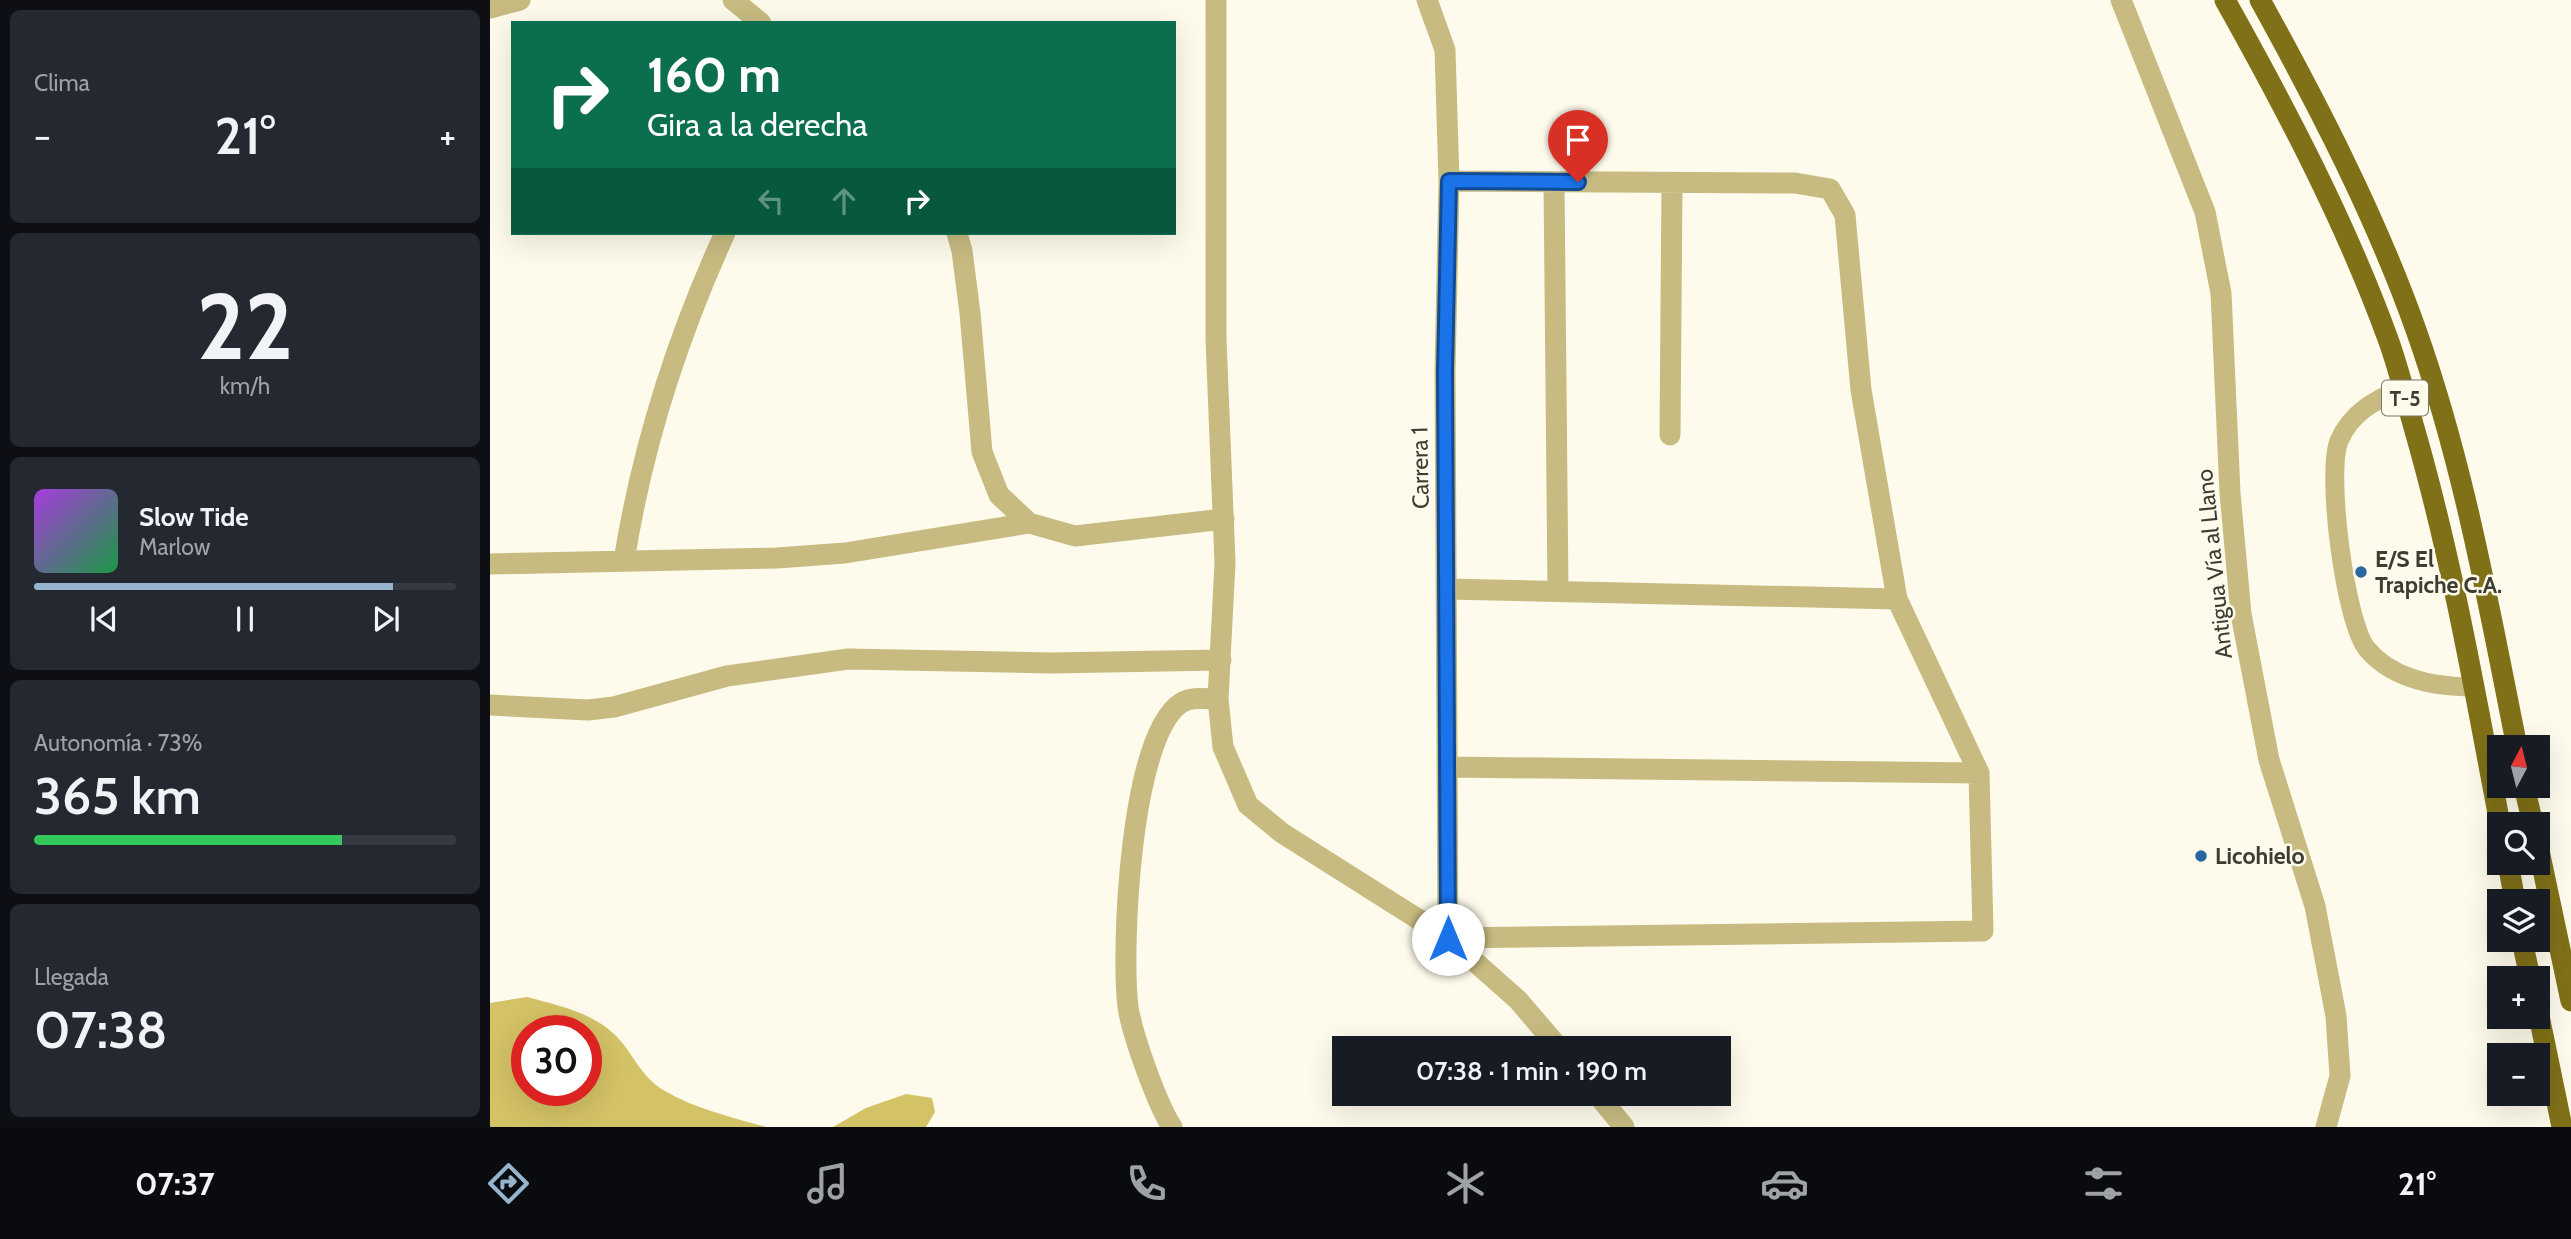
<!DOCTYPE html>
<html lang="es">
<meta charset="utf-8">
<style>
body{margin:0;font-family:Cabin,sans-serif;background:#242831;color:#f1f3f6;height:100vh;display:flex;flex-direction:column;font-size:26px;white-space:nowrap}
*{box-sizing:border-box;margin:0}
p{font-size:23px;color:#9ea1a6}
.icon{flex:none;width:38px;height:38px;fill:none;stroke:currentColor;stroke-width:2;stroke-linecap:round;stroke-linejoin:round}
.map{position:relative;flex:1;overflow:hidden}
.sheet{display:flex;flex-direction:column;gap:10px;padding:10px;background:#0d0f14;width:490px}
.sheet>*{flex:none}
.banner{position:absolute;left:21px;top:21px;width:665px;height:214px;border-radius:0px;box-shadow:0 7px 28px #0002;background:#0b6e4f;color:#fff;overflow:hidden}
.needle{width:46px;rotate:7deg}
.tools{position:absolute;left:1997px;top:735px;display:grid;gap:14px}
.tools a{display:grid;place-items:center;width:63px;height:63px;border-radius:0px;background:#171b24;box-shadow:0 7px 28px #0002;font-size:35px}
.speed{position:absolute;left:21px;top:1015px;display:flex;gap:14px;font-size:35px;font-weight:700;text-align:center}
.speed>*{display:grid;place-content:center;width:91px;height:91px;border-radius:50%;background:#171b24;box-shadow:0 7px 28px #0002;line-height:1}
.speed .limit{border:10px solid #d22;background:#fff;color:#111}
.pin{position:absolute;display:grid;place-items:center;width:60px;height:60px;color:#fff;margin:-72px -30px;border-radius:50% 50% 50% 0;rotate:-45deg;box-shadow:0 0 7px #0007}
.pin .icon{rotate:45deg}
.me{position:absolute;width:77px;margin:-38px;rotate:0deg;stroke-linejoin:round;filter:drop-shadow(0 0 5px #0008)}
.turn{display:flex;align-items:center;gap:24px;height:147px;padding:0 21px;font-size:32px}
.turn .icon{width:91px;height:91px;stroke-width:2.5}
.turn b{display:block;font-size:49px;line-height:60px}
.lanes{display:flex;align-items:center;height:66px;padding:0 21px;background:#0003;justify-content:center;gap:35px;direction:ltr}
.lanes .off{opacity:.35}
.big{font-size:52px;font-weight:600;line-height:1.1}
.sheet .widget{flex:1;display:flex;flex-direction:column;justify-content:center;gap:10px;min-width:0;padding:0 24px;border-radius:10px;background:#242831}
.sheet .dial{align-items:center;gap:0}
.dial b{font-size:91px;line-height:1}
.song{display:flex;align-items:center;gap:21px}
.cover{width:84px;height:84px;border-radius:10px;background:linear-gradient(135deg,hsl(280 70% 55%),hsl(140 70% 35%))}
.played{height:7px;border-radius:4px;background:linear-gradient(90deg,#97b4ce 85%,#363941 85%)}
.keys{display:flex;justify-content:space-around;direction:ltr}
.heat{display:flex;justify-content:space-between;align-items:center;font-size:38px;direction:ltr}
.charge{height:10px;border-radius:5px;background:linear-gradient(90deg,#34c759 73%,#363941 0)}
.trip{position:absolute;left:842px;top:1036px;width:399px;height:70px;border-radius:0px;background:#171b24;box-shadow:0 7px 28px #0002;font-weight:600;line-height:70px;text-align:center}
.tabs{display:flex;height:112px;justify-content:space-around;align-items:center;background:#090b0e;color:#9ea1a6}
.tabs .icon{width:49px;height:49px}
.tabs .active{color:#97b4ce}
.tabs b{font-size:32px;color:#f1f3f6}
main{display:flex;flex:1;min-height:0}
.map>svg:first-child{display:block}
.forest{fill:#d4c267;fill-rule:evenodd}
.lines{fill:none;stroke-linecap:round;stroke-linejoin:round}
.lane{stroke:#c7bb81;stroke-width:19}
.street{stroke:#c7bb81;stroke-width:21}
.highway{stroke:#807118;stroke-width:21}
.route-casing{stroke:#114b97;stroke-width:18}
.route{stroke:#1a73e8;stroke-width:12}
.poi-dot{fill:#29689e;stroke:#fefbec;stroke-width:2.5}
.labels{text-anchor:middle;dominant-baseline:central;stroke-width:5;stroke-linejoin:round;paint-order:stroke}
.shield{fill:#fefbec;stroke:#78766a;stroke-width:2}
.shield-label{font-size:21px;font-weight:bold;fill:#3e3d32}
.street-label{font-size:23px;fill:#3e3d32;stroke:#fefbec}
.poi-label{font-size:23px;font-weight:bold;fill:#3e3d32;stroke:#fefbec;text-anchor:start}
</style>
<main>
<section class="sheet">
<div class="widget"><p>Clima</p>
<div class="heat"><a>−</a><b class="big">21°</b><a>+</a></div>
</div>
<div class="widget dial"><b>22</b><p>km/h</p></div>
<div class="widget">
<div class="song"><i class="cover"></i><div><b>Slow Tide</b><p>Marlow</p></div></div>
<div class="played"></div>
<div class="keys"><svg class="icon" aria-label="previous" viewBox="0 0 24 24"><path d="M18 5L8 12l10 7zM5 5v14"/></svg><svg class="icon" aria-label="pause" viewBox="0 0 24 24"><path d="M8 5v14M16 5v14"/></svg><svg class="icon" aria-label="next" viewBox="0 0 24 24"><path d="M6 5l10 7-10 7zM19 5v14"/></svg></div>
</div>
<div class="widget"><p>Autonomía · 73%</p><b class="big">365 km</b><div class="charge"></div></div>
<div class="widget"><p>Llegada</p><b class="big">07:38</b></div>
</section>
<div class="map">
<svg width="2081" height="1127" viewBox="0 0 2081 1127">
<rect width="100%" height="100%" fill="#fefbec"/>
<path class="forest" d="M37,997C66,1005 102,1012 125,1035C143,1052 150,1077 175,1091C206,1109 243,1118 277,1127H0V1003ZM37,1031H96V1090H37Z
M416,1094L442,1098L445,1112L436,1127H343L376,1108Z"/>
<g class="lines">
<path class="lane" d="M1912,388C1886,400 1861,412 1849,441C1836,474 1855,622 1877,649C1903,680 1946,687 1984,687"/>
<path class="street" d="M243,0L271,23
M726,0V339L735,563L728,699L733,747L758,805L792,833L958,938L1028,1000L1069,1048
M937,0L955,50L959,181L955,371L958,938L1493,931L1489,773L1407,599L1371,390L1355,215L1340,189L1305,183L959,181
M1631,0L1715,212L1731,293L1740,493L1751,614L1779,760L1825,906L1846,1016L1850,1076L1836,1127
M0,8L30,0
M1064,182L1068,591
M467,233L472,251L480,313L492,452L509,495L539,523L585,536L734,519
M1180,435L1182,184
M134,561C152,447 187,338 235,233
M0,564L287,558L355,553L539,523
M958,589L1407,599
M0,705L98,710L124,707L237,676L358,659L561,663L731,660
M957,767L1489,773
M1107,1094L1134,1127
M682,1127C667,1104 642,1034 638,1007C631,949 640,736 691,703C702,696 716,699 728,699"/>
<path class="highway" d="M1735,0C1796,109 1855,221 1898,339C1909,369 1916,400 1925,431C1962,560 1985,692 2010,824
M1770,0C1828,105 1886,217 1926,330C1974,465 1999,607 2027,747
M2034,786L2043,824
M2048,846L2081,1001
M2018,863L2025,901
M2032,940L2040,978
M2048,1011L2072,1127"/>
</g>
<g class="lines">
<defs>
<path id="route" d="M958,939L955,371L959,181L1088,182"/>
</defs>
<use href="#route" class="route-casing"/>
<use href="#route" class="route"/>
</g>
<g class="poi-dot">
<circle cx="1871" cy="572" r="7"/>
<circle cx="1711" cy="856" r="7"/>
</g>
<g class="labels">
<rect class="shield" x="1892" y="380.5" width="46" height="35" rx="5"/>
<g class="shield-label">
<text x="1915" y="398">T-5</text>
</g>
<g class="street-label">
<text transform="translate(930 468) rotate(-91)">Carrera 1</text>
<text transform="translate(1724 564) rotate(-96)">Antigua Vía al Llano</text>
</g>
<g class="poi-label">
<text x="1885" y="559">E/S El<tspan x="1885" dy="26">Trapiche C.A.</tspan></text>
<text x="1725" y="856">Licohielo</text>
</g>
</g>
</svg>
<div class="tools">
<a><svg class="needle" viewBox="-14 -14 28 28"><path d="M0-13l5 13h-10z" fill="#e53935"/><path d="M0 13l5-13h-10z" fill="#9ea1a6"/></svg></a>
<a><svg class="icon" aria-label="search" viewBox="0 0 24 24"><circle cx="10" cy="10" r="6"/><path d="M15 15l6 6"/></svg></a>
<a><svg class="icon" aria-label="layers" viewBox="0 0 24 24"><path d="M12 4l9 5-9 5-9-5zM3 14l9 5 9-5"/></svg></a>
<a>+</a>
<a>−</a>
</div>
<div class="speed"><div class="limit">30</div></div>
<div class="pin" style="left:1088px;top:182px;background:#d93025"><svg class="icon" aria-label="arrive" viewBox="0 0 24 24"><path d="M6 21V4h12l-3 4 3 4H6"/></svg></div>
<svg class="me" style="left:958px;top:939px" viewBox="-20 -20 40 40"><circle r="19" fill="#fff"/><path d="M0-13L10 11 0 6-10 11z" fill="#1a73e8"/></svg>
<div class="trip">07:38 · 1 min · 190 m</div>
<div class="banner">
<div class="turn"><svg class="icon" aria-label="right" viewBox="0 0 24 24"><path d="M7 20v-9h11M14 6l5 5-5 5"/></svg><div><b>160 m</b>Gira a la derecha</div></div>
<div class="lanes"><svg class="icon off" aria-label="left" viewBox="0 0 24 24"><path d="M17 20v-9H6M10 6l-5 5 5 5"/></svg><svg class="icon off" aria-label="ahead" viewBox="0 0 24 24"><path d="M12 20V5M6 11l6-6 6 6"/></svg><svg class="icon" aria-label="right" viewBox="0 0 24 24"><path d="M7 20v-9h11M14 6l5 5-5 5"/></svg></div>
</div>
</div>
</main>
<nav class="tabs">
<b>07:37</b>
<svg class="icon active" aria-label="directions" viewBox="0 0 24 24"><path d="M12 3l9 9-9 9-9-9zM9 14v-3h6M13 9l2 2-2 2"/></svg>
<svg class="icon" aria-label="music" viewBox="0 0 24 24"><path d="M9 18V5l10-2v13"/><circle cx="6" cy="18" r="3"/><circle cx="16" cy="16" r="3"/></svg>
<svg class="icon" aria-label="phone" viewBox="0 0 24 24"><path d="M5 4h4l2 5-3 2q2 4 5 5l2-3 5 2v4C11 20 4 13 5 4z"/></svg>
<svg class="icon" aria-label="climate" viewBox="0 0 24 24"><path d="M12 3v18M4 7l16 10M4 17L20 7"/></svg>
<svg class="icon" aria-label="car" viewBox="0 0 24 24"><path d="M5 17H2v-5l4-1 3-4h7l3 4 3 1v5h-3M9 17h6M6 11h13"/><circle cx="7" cy="17" r="2"/><circle cx="17" cy="17" r="2"/></svg>
<svg class="icon" aria-label="filters" viewBox="0 0 24 24"><path d="M4 7h16M4 17h16"/><circle cx="9" cy="7" r="2"/><circle cx="15" cy="17" r="2"/></svg>
<b>21°</b>
</nav>
